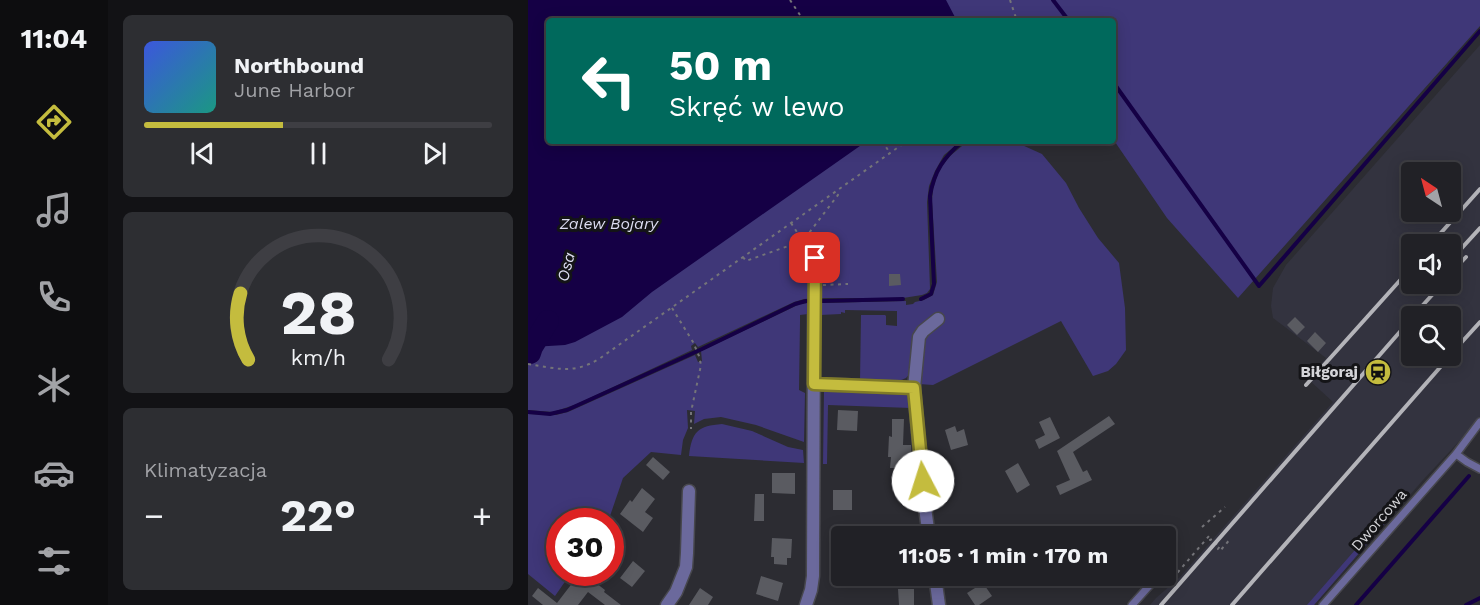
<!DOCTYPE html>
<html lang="pl">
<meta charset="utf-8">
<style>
body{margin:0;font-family:"Work Sans",sans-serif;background:#2d2e32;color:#f1f3f6;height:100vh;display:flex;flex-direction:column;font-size:22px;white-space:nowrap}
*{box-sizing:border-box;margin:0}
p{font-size:20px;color:#a2a3a7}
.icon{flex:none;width:33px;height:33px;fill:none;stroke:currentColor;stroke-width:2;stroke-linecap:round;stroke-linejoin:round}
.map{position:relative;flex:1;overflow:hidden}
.panel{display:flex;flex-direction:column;gap:15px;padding:15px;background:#121215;width:420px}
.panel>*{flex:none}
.banner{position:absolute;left:18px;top:18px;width:570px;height:126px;border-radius:6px;box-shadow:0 3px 15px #0003,0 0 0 2px #3e3e43;background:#00695c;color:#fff;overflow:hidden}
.needle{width:39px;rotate:324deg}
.controls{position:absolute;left:873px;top:162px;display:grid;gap:12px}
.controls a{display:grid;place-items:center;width:60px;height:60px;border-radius:6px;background:#212126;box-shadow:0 3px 15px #0003,0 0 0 2px #3e3e43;font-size:30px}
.speed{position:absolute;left:18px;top:508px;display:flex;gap:12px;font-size:30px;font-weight:700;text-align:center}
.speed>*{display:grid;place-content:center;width:78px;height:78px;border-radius:50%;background:#212126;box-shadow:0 3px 15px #0003,0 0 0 2px #3e3e43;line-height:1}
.speed .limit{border:9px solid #d22;background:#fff;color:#111}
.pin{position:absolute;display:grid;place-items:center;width:51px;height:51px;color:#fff;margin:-26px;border-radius:12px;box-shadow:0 3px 9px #0006}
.me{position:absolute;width:66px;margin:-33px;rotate:355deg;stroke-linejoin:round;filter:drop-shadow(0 0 4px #0008)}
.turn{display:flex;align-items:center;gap:21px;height:126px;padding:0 24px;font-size:27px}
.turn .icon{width:78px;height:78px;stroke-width:2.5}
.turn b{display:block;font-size:42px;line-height:51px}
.big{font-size:45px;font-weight:700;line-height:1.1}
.panel .card{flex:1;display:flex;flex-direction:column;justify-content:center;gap:9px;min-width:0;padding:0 21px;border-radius:9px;background:#2d2e32}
.panel .dial{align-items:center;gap:0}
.dial svg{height:156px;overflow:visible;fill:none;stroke:#3e3e43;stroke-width:7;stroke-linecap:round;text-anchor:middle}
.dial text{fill:#f1f3f6;stroke:none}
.song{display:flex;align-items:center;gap:18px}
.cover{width:72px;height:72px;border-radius:9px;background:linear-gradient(135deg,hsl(230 70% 55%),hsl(170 70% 35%))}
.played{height:6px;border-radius:3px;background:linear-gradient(90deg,#c4bc3e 40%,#3e3e43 40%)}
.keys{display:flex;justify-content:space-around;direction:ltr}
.heat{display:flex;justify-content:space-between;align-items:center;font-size:33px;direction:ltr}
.trip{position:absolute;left:303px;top:526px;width:345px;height:60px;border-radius:6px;background:#212126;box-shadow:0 3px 15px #0003,0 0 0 2px #3e3e43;font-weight:700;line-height:60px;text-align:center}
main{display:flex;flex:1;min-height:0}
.tabs{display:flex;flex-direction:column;width:108px;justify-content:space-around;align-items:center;background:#0d0d0f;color:#a2a3a7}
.tabs .icon{width:42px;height:42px}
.tabs .active{color:#c4bc3e}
.tabs b{font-size:27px;color:#f1f3f6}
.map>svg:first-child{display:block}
.built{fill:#33333f;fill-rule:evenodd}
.green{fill:#3f3778}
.water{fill:#150045}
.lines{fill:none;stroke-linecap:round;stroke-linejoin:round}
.stream{stroke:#150045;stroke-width:4}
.river{stroke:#150045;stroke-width:22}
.building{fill:#5a5b61}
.lane-casing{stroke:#47474d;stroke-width:10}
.street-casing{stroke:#47474d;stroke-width:15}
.path{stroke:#747479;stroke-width:2;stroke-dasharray:3 4.5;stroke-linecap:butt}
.lane{stroke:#6b699c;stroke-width:7}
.street{stroke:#6b699c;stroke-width:12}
.rail{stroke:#b4b4b9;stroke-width:4}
.route-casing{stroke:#7f7a28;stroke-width:15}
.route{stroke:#c4bc3e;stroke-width:10}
.labels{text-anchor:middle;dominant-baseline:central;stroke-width:6;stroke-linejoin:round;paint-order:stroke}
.poi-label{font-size:15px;font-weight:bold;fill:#d5d5d9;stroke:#141417;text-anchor:end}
.street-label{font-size:15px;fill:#d5d5d9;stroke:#141417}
.water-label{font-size:16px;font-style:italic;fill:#ddddf2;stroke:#141417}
</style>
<main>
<nav class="tabs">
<b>11:04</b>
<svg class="icon active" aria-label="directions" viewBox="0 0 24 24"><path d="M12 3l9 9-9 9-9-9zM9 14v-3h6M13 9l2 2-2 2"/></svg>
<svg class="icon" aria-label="music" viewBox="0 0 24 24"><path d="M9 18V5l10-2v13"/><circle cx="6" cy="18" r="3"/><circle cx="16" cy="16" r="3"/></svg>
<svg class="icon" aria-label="phone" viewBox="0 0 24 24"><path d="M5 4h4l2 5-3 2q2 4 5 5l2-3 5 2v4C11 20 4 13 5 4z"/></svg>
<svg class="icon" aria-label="climate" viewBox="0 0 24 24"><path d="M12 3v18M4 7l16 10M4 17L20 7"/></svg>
<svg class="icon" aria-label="car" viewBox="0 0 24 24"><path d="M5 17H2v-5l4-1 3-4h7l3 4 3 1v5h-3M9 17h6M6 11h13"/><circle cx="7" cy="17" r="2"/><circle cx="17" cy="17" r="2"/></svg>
<svg class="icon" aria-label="filters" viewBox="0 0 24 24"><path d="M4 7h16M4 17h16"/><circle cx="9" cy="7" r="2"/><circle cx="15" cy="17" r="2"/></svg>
</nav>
<section class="panel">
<div class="card">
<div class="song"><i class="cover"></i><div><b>Northbound</b><p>June Harbor</p></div></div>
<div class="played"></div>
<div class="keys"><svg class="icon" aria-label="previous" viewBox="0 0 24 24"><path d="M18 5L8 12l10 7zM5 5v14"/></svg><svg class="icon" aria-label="pause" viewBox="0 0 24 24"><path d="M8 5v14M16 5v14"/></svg><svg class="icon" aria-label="next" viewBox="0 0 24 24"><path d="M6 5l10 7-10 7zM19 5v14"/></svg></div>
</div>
<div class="card dial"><svg viewBox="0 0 100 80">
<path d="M14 69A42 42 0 1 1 86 69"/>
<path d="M14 69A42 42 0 0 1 10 35" stroke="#c4bc3e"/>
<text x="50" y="56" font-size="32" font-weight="700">28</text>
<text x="50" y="72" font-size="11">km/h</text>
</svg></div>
<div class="card"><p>Klimatyzacja</p>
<div class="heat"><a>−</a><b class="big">22°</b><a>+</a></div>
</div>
</section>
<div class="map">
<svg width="952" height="605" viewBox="0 0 952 605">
<rect width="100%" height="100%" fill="#2c2c32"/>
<path class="built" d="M952,45V419L895,480L786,605H622L628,598L652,577L805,402L780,379L798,358L745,318L743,306L745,288L758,265ZM884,172H922V212H884ZM884,244H922V284H884ZM884,316H922V356H884Z"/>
<path class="green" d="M0,0H952V26L710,298L639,218L585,139V21H21V141H433L416,155L407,171L401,186L399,202L402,289L399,293L394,295L375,298H293V303L378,301V305L385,304L387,302L396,300L405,295L409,282L404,201L405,189L411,170L422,156L440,141H499L494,145L514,154L538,183L551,208L570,238L591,263L597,308L598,350L588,364L580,371L565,376L533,321L405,385L391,384L397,323L384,371L378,378L364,384L332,381L333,315H357L358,316V325L369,326V311L317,310V313L313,312V314L292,315L290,308V298L276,299L266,302L170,347L167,343L163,346L164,350L49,404L25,412L0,410Z
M280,303L281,307L280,314L272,315V322L271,390L277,393L276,442L228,425L193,417L176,419L166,424L167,411L159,410L160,428L155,440L153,455L123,452L95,478L82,516L78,522H32V573H43L27,596L0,574V414L28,415L40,412L167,355L170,362L174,361L173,351L272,304Z
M296,391L375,393L382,396L383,408L300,405L299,464H295Z
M194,424L224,431L260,447L275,450L276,463L161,456C164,431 170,426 194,424Z
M875,495L878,496V499L786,605H779Z"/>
<path class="water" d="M0,0H418L429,21H21V141H339L124,292L94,317L47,342L37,345L4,347L0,346Z"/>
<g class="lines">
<path class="stream" d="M525,0L541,21
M585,82L731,286L952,31
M393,299L403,294L406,284L402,196C406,171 416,157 435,141
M294,301L375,299
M0,412L22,414L39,410L174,349L267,304L278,301
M828,605L941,476
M938,605L952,598"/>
<path class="river" d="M2,353L4,347L20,321"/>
</g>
<path class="building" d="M361,274H372L373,285L361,286Z
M767,317L777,327L769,335L759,325Z
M787,332L798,343L790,352L779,341Z
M310,410L330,411L329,431L309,430Z
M581,416L587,424L545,452L555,472L559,470L564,480L532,495L528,486L542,480L529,451Z
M522,417L532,438L511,449L507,440L517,435L511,422Z
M364,419H376L375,445H383L384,460H380V468H362L363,457H360L361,436L364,437Z
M427,426L429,432L436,429L440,445L423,450L417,430Z
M125,457L142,472L135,480L118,465Z
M490,463L502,485L489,493L477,471Z
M244,473H267V494L244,493Z
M114,488L127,499L117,512L125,518L115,532L92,514L102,500L104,502Z
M305,490H324V510H305Z
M227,494H236V521H226Z
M244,538L264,539L263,558H259V565L246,564V557H243Z
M105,561L117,571L104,587L92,578Z
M52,573H55L77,590L76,592L93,605H77L60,592L50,605H15L4,596L10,588L29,603Z
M233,576L255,583L250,601L228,594Z
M455,583L464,596L451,605H447L439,593Z
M172,588L185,597L180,605H161Z
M370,589H386V605H371Z"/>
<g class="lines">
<defs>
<path id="lane" d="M286,314L287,258
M928,454L939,462L952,469
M604,605L630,576
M795,605L928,454L952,422"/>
<path id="street" d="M286,384L386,388
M401,537L396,500L386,388L391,337L395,331L410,319
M407,576L411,605
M139,605L148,592L158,567L159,553L161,491
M278,605L283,590L285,576L286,314"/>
</defs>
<use href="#lane" class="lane-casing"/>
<use href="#street" class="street-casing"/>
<path class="path" d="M262,0L276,21
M482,0L489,21
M354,141L362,153
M263,223L278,246
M279,247L281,233L310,195L307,192
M215,257L218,261L266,244L279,247
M295,285L320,284
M144,308L165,342L171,356L173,365L163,412V429
M0,364C28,368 44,375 71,359L379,141
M674,527L697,507
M638,582L650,572L681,536L684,539L682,540L692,546L690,549L692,551L703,538"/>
<use href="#lane" class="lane"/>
<use href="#street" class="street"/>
<path class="rail" d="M903,244L952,189
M922,261L952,228
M922,274L938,257
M885,316L914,284
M922,355L952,322
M778,385L884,267
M633,605L884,318
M704,605L922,356"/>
</g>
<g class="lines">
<defs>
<path id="route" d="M287,258L286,384L386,388L395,481"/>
</defs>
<use href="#route" class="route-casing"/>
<use href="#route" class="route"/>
</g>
<defs>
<symbol id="station-disc" viewBox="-11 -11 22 22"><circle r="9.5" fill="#c4bc3e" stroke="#141417"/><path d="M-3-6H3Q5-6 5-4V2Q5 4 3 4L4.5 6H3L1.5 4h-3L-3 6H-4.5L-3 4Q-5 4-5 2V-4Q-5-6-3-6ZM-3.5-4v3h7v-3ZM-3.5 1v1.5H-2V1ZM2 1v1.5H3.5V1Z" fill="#111"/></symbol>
</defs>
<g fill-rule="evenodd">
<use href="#station-disc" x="835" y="357" width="30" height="30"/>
</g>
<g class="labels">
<g class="poi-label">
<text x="830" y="372">Biłgoraj</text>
</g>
<g class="street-label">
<text transform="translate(851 520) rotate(-49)">Dworcowa</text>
</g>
<g class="water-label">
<text x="81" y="223">Zalew Bojary</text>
<text transform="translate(38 267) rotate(-75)">Osa</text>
</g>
</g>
</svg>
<div class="controls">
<a><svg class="needle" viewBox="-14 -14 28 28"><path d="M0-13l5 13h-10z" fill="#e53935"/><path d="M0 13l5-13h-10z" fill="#a2a3a7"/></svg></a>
<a><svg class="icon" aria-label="sound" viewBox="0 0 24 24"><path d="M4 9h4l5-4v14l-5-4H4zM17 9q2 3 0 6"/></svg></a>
<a><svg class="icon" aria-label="search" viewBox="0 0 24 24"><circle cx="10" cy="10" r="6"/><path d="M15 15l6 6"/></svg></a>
</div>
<div class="speed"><div class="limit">30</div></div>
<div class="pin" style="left:287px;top:258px;background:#d93025"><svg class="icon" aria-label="arrive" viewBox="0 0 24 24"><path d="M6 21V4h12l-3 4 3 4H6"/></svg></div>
<svg class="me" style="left:395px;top:481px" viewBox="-20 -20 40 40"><circle r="19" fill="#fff"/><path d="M0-13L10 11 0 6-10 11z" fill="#c4bc3e"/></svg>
<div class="trip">11:05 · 1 min · 170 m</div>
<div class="banner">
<div class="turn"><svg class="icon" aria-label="left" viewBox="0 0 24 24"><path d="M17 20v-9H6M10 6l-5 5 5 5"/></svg><div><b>50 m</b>Skręć w lewo</div></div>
</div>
</div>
</main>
